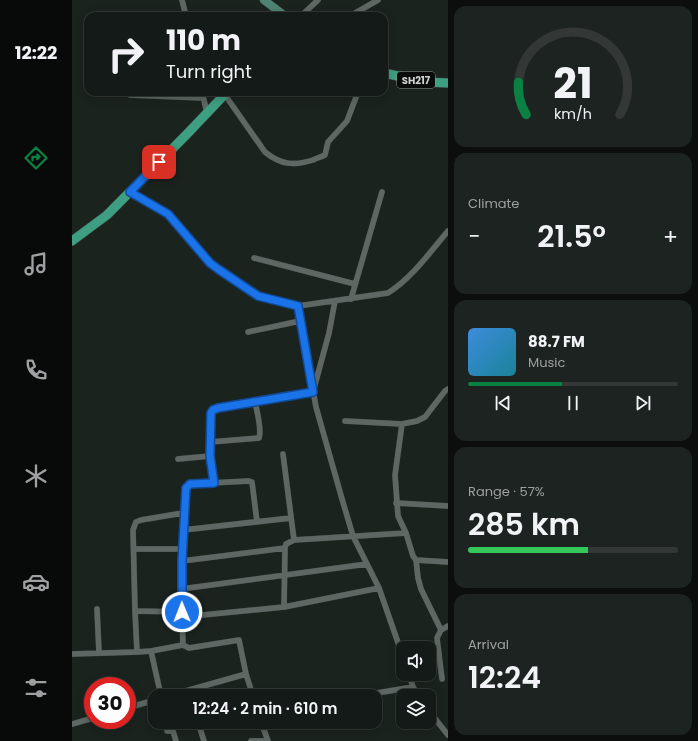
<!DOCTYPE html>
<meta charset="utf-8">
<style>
body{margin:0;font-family:Poppins,sans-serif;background:#1d2320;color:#f1f3f6;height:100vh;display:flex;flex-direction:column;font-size:15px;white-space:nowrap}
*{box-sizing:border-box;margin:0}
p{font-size:13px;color:#9da1a1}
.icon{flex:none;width:22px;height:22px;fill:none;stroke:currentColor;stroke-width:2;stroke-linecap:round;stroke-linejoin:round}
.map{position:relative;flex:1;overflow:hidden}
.panel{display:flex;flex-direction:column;gap:6px;padding:6px;background:#0b0e0d;width:250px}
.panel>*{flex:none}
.top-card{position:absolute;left:12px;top:12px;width:304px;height:84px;border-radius:12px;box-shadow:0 2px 10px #0003,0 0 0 1px #333836;background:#141a17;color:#f1f3f6;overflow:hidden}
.tools{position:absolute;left:324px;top:641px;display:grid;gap:8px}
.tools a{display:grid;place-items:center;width:40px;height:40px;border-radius:8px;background:#141a17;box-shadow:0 2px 10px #0003,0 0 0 1px #333836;font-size:20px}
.speed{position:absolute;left:12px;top:677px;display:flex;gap:8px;font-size:20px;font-weight:700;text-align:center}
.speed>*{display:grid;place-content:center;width:52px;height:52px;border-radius:50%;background:#141a17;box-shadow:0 2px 10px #0003,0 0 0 1px #333836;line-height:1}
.speed .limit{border:6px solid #d22;background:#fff;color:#111}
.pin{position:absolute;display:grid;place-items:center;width:34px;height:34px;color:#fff;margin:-17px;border-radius:8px;box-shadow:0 2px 6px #0006}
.me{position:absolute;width:44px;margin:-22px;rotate:359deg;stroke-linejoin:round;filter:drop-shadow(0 0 3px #0008)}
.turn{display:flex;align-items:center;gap:14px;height:84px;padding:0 16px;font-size:18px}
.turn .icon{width:52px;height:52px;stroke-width:2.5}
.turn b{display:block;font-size:28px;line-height:34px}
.big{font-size:30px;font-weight:600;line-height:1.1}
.panel .widget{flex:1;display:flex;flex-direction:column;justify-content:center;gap:6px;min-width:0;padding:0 14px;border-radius:12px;background:#1d2320}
.panel .dial{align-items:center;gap:0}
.dial svg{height:104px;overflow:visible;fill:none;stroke:#333836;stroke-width:7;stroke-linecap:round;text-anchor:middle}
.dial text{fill:#f1f3f6;stroke:none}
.song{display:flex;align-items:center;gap:12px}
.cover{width:48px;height:48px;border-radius:6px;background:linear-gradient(135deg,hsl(210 70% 55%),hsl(190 70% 35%))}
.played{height:4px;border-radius:2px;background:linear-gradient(90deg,#0b8043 45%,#333836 45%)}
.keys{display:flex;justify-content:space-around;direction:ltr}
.heat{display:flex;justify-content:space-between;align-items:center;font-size:22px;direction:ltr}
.charge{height:6px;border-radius:3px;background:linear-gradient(90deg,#34c759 57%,#333836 0)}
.trip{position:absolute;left:76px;top:689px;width:234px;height:40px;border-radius:12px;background:#141a17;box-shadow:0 2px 10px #0003,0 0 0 1px #333836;font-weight:600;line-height:40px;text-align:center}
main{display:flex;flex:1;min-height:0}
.tabs{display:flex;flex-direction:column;width:72px;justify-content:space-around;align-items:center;background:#080a09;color:#9da1a1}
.tabs .icon{width:28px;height:28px}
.tabs .current{color:#0b8043}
.tabs b{font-size:18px;color:#f1f3f6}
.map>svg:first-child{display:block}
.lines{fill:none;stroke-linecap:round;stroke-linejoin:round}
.street-casing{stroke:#39403d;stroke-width:6}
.secondary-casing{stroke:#39403d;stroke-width:9}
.primary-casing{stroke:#39403d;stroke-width:10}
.street{stroke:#5e6763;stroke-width:5.5}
.secondary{stroke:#4e8372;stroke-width:8}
.primary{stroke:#3e9e82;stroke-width:9}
.route-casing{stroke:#114b97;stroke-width:10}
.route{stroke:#1a73e8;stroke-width:7}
.labels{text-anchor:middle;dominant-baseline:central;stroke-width:4;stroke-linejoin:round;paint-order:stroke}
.shield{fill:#080b0a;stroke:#939895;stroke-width:1}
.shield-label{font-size:10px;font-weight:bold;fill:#ced4d1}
</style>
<main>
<nav class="tabs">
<b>12:22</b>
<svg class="icon current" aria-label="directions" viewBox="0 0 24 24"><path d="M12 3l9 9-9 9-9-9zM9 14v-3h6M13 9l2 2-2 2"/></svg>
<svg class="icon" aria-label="music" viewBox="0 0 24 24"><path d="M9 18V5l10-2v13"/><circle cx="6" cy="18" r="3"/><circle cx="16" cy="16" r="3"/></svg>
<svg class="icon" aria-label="phone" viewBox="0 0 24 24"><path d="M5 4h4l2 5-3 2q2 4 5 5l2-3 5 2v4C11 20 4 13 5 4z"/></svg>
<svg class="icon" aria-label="climate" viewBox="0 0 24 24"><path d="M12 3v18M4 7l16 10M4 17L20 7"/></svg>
<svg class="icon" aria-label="car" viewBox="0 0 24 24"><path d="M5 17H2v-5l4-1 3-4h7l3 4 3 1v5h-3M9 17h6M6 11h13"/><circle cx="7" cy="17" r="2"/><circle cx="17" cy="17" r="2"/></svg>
<svg class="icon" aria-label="filters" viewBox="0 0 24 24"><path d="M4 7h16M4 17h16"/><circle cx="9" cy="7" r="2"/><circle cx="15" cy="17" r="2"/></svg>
</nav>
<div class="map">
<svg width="376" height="741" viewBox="0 0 376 741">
<rect width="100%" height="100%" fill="#1b231f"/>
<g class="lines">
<defs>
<path id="street" d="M110,0L114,16
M229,16L246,0
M278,16L306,0
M130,92L135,113
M58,95L131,98
M153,95L193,152C209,165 222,166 241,160C245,158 249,157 253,155L256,142L275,121L286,92
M58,191L96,214L138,263L146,269L186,296L226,306L244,407L270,499L281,536L307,588L331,657
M182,258L283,284
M279,299L310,192
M226,306L316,293C340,278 358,252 376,231
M176,332L228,321
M273,421L330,424
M138,442L187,438C190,430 185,411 183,402
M211,454L222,540
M106,459L138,456
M142,483L138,456L139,415L141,410L241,392L257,333L263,301
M324,503L376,506
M111,530L219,518
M334,533L326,516L323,475L330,424L345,421L353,417L373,391L376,389
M62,549H110
M344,560L346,578L349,589L369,630
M110,561L213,548
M109,589L295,564
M212,607L307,588
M25,609L27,653
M63,611L110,612
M110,617V561L114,488L118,484L177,481L180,482L185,522
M111,645L117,648L167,640L174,674
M79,651L65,652L63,611L61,530L64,522L69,520L111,513
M0,654L65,652
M337,674L341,687L347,696
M370,679L365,638L369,630L376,626
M89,696L79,651L111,645L110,617L212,607L213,548L214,544L222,540L334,533L341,556L344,560L376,562
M96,696L174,674L181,696
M287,696L341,687
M55,708L83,700
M357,711L376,735
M94,722L95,731H101L104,741
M126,722L132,741
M189,722L196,741
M0,724L21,718
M179,741H193"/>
<path id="secondary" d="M192,0L213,16"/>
<path id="primary" d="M312,73L353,82L376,83
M0,241L35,215L116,133L155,92"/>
</defs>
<use href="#street" class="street-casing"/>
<use href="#secondary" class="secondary-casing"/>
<use href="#primary" class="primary-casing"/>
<use href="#street" class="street"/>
<use href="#secondary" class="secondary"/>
<use href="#primary" class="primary"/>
</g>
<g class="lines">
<defs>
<path id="route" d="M87,162L58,192L96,214L138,263L146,269L186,296L226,306L241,392L146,408L141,410L139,413L138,456L142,483L118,484L114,488L110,561V612"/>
</defs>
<use href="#route" class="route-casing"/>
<use href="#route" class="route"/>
</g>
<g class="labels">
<rect class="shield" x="325" y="72" width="38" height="16" rx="3"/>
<g class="shield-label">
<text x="344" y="80">SH217</text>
</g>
</g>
</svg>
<div class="tools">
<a><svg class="icon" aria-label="sound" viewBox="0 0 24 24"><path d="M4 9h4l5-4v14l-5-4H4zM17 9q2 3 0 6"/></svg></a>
<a><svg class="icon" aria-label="layers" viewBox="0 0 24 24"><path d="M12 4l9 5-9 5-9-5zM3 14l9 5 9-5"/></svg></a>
</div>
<div class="speed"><div class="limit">30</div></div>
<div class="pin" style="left:87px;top:162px;background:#d93025"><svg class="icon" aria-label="arrive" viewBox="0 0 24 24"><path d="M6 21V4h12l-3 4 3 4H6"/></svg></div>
<svg class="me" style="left:110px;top:612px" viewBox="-20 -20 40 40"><circle r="17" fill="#1a73e8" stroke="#fff" stroke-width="3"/><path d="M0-11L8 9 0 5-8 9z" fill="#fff"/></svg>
<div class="trip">12:24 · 2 min · 610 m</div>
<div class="top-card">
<div class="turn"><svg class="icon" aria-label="right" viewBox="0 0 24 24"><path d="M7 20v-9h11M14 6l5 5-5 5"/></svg><div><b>110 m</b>Turn right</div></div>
</div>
</div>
<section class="panel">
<div class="widget dial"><svg viewBox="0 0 100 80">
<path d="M14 69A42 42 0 1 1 86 69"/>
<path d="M14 69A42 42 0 0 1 8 44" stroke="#0b8043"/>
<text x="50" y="56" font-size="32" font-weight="700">21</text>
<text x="50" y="72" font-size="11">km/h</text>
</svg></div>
<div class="widget"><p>Climate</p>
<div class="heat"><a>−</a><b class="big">21.5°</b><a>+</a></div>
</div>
<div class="widget">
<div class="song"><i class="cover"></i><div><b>88.7 FM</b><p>Music</p></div></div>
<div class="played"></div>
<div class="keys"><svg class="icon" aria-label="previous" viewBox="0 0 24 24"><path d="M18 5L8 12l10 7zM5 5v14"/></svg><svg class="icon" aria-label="pause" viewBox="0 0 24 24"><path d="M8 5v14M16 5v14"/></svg><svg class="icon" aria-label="next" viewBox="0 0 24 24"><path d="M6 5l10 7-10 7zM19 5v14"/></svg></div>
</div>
<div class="widget"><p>Range · 57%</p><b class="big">285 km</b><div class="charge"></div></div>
<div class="widget"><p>Arrival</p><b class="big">12:24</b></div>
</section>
</main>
